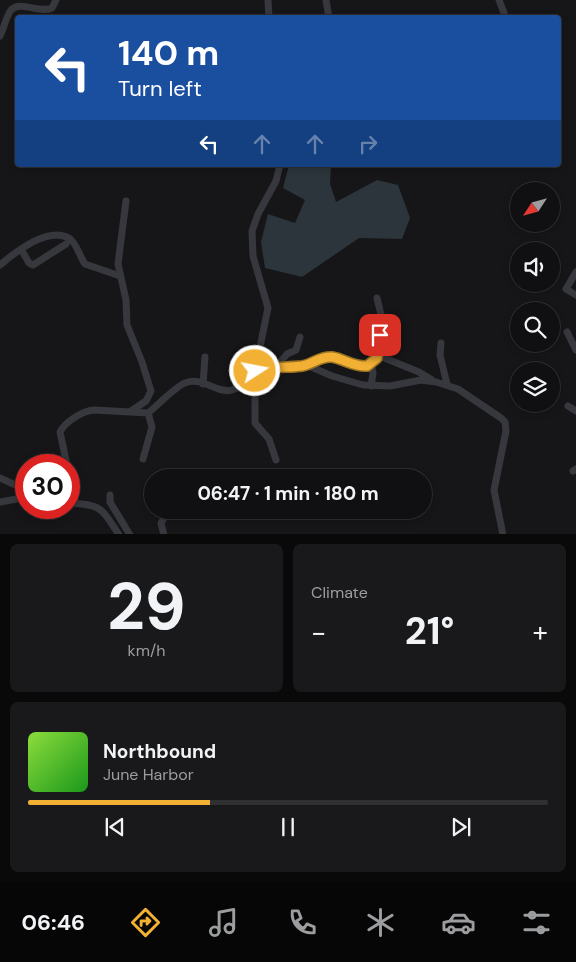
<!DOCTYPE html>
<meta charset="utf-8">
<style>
body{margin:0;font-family:"DM Sans",sans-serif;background:#19191b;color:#f1f3f6;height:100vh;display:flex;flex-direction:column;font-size:19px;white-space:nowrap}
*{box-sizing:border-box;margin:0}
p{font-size:16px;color:#9c9d9f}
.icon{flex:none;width:28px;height:28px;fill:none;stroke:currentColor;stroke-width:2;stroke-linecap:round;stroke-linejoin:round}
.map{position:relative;height:534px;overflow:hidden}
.drawer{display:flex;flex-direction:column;gap:10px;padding:10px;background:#09090a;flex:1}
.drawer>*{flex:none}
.hud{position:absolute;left:15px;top:15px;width:546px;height:152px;border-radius:5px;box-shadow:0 2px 8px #0003,0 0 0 1px #303032;background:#1a4fa0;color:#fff;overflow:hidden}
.needle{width:32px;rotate:234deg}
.controls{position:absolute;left:510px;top:182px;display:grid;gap:10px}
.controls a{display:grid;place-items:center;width:50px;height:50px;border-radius:50%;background:#101012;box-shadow:0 2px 8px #0003,0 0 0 1px #303032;font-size:25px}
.speed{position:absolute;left:15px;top:454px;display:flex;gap:10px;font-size:25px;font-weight:700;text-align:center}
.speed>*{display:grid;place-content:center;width:65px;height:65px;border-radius:50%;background:#101012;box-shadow:0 2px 8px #0003,0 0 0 1px #303032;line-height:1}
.speed .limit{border:8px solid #d22;background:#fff;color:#111}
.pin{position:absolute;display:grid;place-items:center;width:42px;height:42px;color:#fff;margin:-21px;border-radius:10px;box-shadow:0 2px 8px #0006}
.me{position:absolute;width:55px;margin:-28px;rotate:79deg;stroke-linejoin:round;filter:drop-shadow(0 0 4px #0008)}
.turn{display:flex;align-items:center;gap:18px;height:105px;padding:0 20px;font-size:22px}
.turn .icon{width:65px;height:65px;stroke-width:2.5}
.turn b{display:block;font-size:35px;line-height:42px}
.lanes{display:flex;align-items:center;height:48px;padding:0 20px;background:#0003;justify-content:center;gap:25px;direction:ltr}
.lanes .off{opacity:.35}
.big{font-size:38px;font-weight:700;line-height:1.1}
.drawer .card{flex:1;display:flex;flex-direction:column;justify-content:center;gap:8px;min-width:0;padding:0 18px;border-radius:8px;background:#19191b}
.drawer .dial{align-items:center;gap:0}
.dial b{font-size:65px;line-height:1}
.song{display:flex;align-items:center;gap:15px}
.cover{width:60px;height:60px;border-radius:8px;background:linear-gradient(135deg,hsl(90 70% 55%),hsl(120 70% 35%))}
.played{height:5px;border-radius:2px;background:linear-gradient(90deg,#f2b134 35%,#303032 35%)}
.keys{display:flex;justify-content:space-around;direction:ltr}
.heat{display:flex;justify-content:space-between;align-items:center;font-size:28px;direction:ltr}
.drawer .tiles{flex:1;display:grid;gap:10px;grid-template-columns:1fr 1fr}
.card:last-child{grid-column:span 2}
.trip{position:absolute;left:144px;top:469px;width:288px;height:50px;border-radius:25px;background:#101012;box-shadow:0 2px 8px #0003,0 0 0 1px #303032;font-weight:700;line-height:50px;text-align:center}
.tabs{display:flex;height:80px;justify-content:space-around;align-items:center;background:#060607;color:#9c9d9f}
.tabs .icon{width:35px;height:35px}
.tabs .active{color:#f2b134}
.tabs b{font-size:22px;color:#f1f3f6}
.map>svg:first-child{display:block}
.water{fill:#2c353c}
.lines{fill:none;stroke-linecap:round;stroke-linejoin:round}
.minor{stroke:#37383d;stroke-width:7}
.route-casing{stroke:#9d7322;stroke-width:12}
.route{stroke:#f2b134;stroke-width:9}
</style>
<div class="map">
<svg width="576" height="535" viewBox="0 0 576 535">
<rect width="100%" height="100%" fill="#161618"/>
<path class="water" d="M289,165H331L330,184L336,202L377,180L398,185L410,218L402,239L359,238L302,277L265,268L261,242L268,214L295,223L305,200L283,188Z"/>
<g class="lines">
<path class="minor" d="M268,0L269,18
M326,0L329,18
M499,0L506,18
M0,36C4,28 6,17 11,10C21,0 39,14 52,8L56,0
M126,201L118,264L126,300L127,325L142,362L151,391L146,401L131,411
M21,249L29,263L33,265L66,244
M0,265C14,253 48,226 69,238C76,242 80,257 85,264L120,276
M576,272L566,289L576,295
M567,332L576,350
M441,343L440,355L447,384
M377,355L419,372L432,380
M371,364L373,373L371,386
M281,366L280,362L287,354L296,350L300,337
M304,366C313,361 321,357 331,357C346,358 359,372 374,361L380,345L383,323L377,298
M255,371L281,366H309L332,376L363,385L390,386L421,380L436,382L458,389L501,418L505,422L506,431L494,490L503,535
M247,381L255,392V423L269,439L276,460
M203,384L205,357
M568,406L576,411
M143,459L152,427L148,413
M67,465L60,432C65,422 82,411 94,410L148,413C157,406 176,386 185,383C212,373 223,413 255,371L268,308L253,256L252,231L258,214L276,181L280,165
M573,471L576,469
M0,478L26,490
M110,495V502L130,535
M0,502L22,498L26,493
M69,503C102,504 102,509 119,535
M164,535L161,523L169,510"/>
</g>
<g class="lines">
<defs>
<path id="route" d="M255,371C271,366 286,368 302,366C313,364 320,356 332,357C344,359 354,367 367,366L377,358L380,335"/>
</defs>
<use href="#route" class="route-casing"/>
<use href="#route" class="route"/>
</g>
</svg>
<div class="controls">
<a><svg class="needle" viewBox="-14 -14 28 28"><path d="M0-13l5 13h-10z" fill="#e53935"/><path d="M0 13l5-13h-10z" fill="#9c9d9f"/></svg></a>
<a><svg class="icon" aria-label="sound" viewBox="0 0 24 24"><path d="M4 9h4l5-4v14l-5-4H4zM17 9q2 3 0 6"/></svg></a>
<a><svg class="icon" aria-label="search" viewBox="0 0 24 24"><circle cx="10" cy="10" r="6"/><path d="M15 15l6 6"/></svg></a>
<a><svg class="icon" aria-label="layers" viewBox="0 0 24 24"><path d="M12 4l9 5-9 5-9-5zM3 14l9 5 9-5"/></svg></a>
</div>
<div class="speed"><div class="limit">30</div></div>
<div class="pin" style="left:380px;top:335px;background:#d93025"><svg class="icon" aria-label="arrive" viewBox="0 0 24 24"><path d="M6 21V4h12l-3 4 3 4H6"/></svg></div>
<svg class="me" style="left:255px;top:371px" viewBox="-20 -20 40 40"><circle r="17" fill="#f2b134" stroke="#fff" stroke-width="3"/><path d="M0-11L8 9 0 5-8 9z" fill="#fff"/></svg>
<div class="trip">06:47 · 1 min · 180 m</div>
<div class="hud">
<div class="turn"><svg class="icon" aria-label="left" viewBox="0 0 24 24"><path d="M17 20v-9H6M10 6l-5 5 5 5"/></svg><div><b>140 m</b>Turn left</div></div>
<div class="lanes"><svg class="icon" aria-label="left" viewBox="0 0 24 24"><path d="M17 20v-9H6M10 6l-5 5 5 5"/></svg><svg class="icon off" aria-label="ahead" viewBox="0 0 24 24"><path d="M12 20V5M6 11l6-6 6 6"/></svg><svg class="icon off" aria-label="ahead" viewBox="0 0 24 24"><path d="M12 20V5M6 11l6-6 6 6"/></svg><svg class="icon off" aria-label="right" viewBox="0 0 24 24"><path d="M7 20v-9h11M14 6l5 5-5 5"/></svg></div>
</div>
</div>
<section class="drawer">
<div class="tiles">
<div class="card dial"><b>29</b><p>km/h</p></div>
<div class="card"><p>Climate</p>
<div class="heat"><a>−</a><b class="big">21°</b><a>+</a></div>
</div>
<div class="card">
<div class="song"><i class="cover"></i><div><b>Northbound</b><p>June Harbor</p></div></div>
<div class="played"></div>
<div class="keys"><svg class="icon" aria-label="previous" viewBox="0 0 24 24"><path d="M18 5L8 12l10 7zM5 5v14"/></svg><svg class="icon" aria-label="pause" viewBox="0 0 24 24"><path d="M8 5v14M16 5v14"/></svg><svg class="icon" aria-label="next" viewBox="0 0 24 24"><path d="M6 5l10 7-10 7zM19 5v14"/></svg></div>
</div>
</div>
</section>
<nav class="tabs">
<b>06:46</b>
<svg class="icon active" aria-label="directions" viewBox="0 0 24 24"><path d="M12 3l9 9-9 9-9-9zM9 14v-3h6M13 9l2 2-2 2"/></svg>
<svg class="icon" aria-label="music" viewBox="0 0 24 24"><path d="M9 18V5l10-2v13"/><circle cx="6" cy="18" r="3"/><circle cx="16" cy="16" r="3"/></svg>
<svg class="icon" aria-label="phone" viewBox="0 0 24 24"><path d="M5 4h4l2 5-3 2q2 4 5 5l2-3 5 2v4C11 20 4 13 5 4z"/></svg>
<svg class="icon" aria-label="climate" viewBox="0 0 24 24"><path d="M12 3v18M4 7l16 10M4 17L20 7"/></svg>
<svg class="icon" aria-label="car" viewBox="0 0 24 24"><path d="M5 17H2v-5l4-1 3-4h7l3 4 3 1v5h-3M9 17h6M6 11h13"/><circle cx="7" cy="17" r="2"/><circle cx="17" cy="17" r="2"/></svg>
<svg class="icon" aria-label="filters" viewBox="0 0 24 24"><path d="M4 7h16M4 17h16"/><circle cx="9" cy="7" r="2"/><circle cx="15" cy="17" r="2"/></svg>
</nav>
